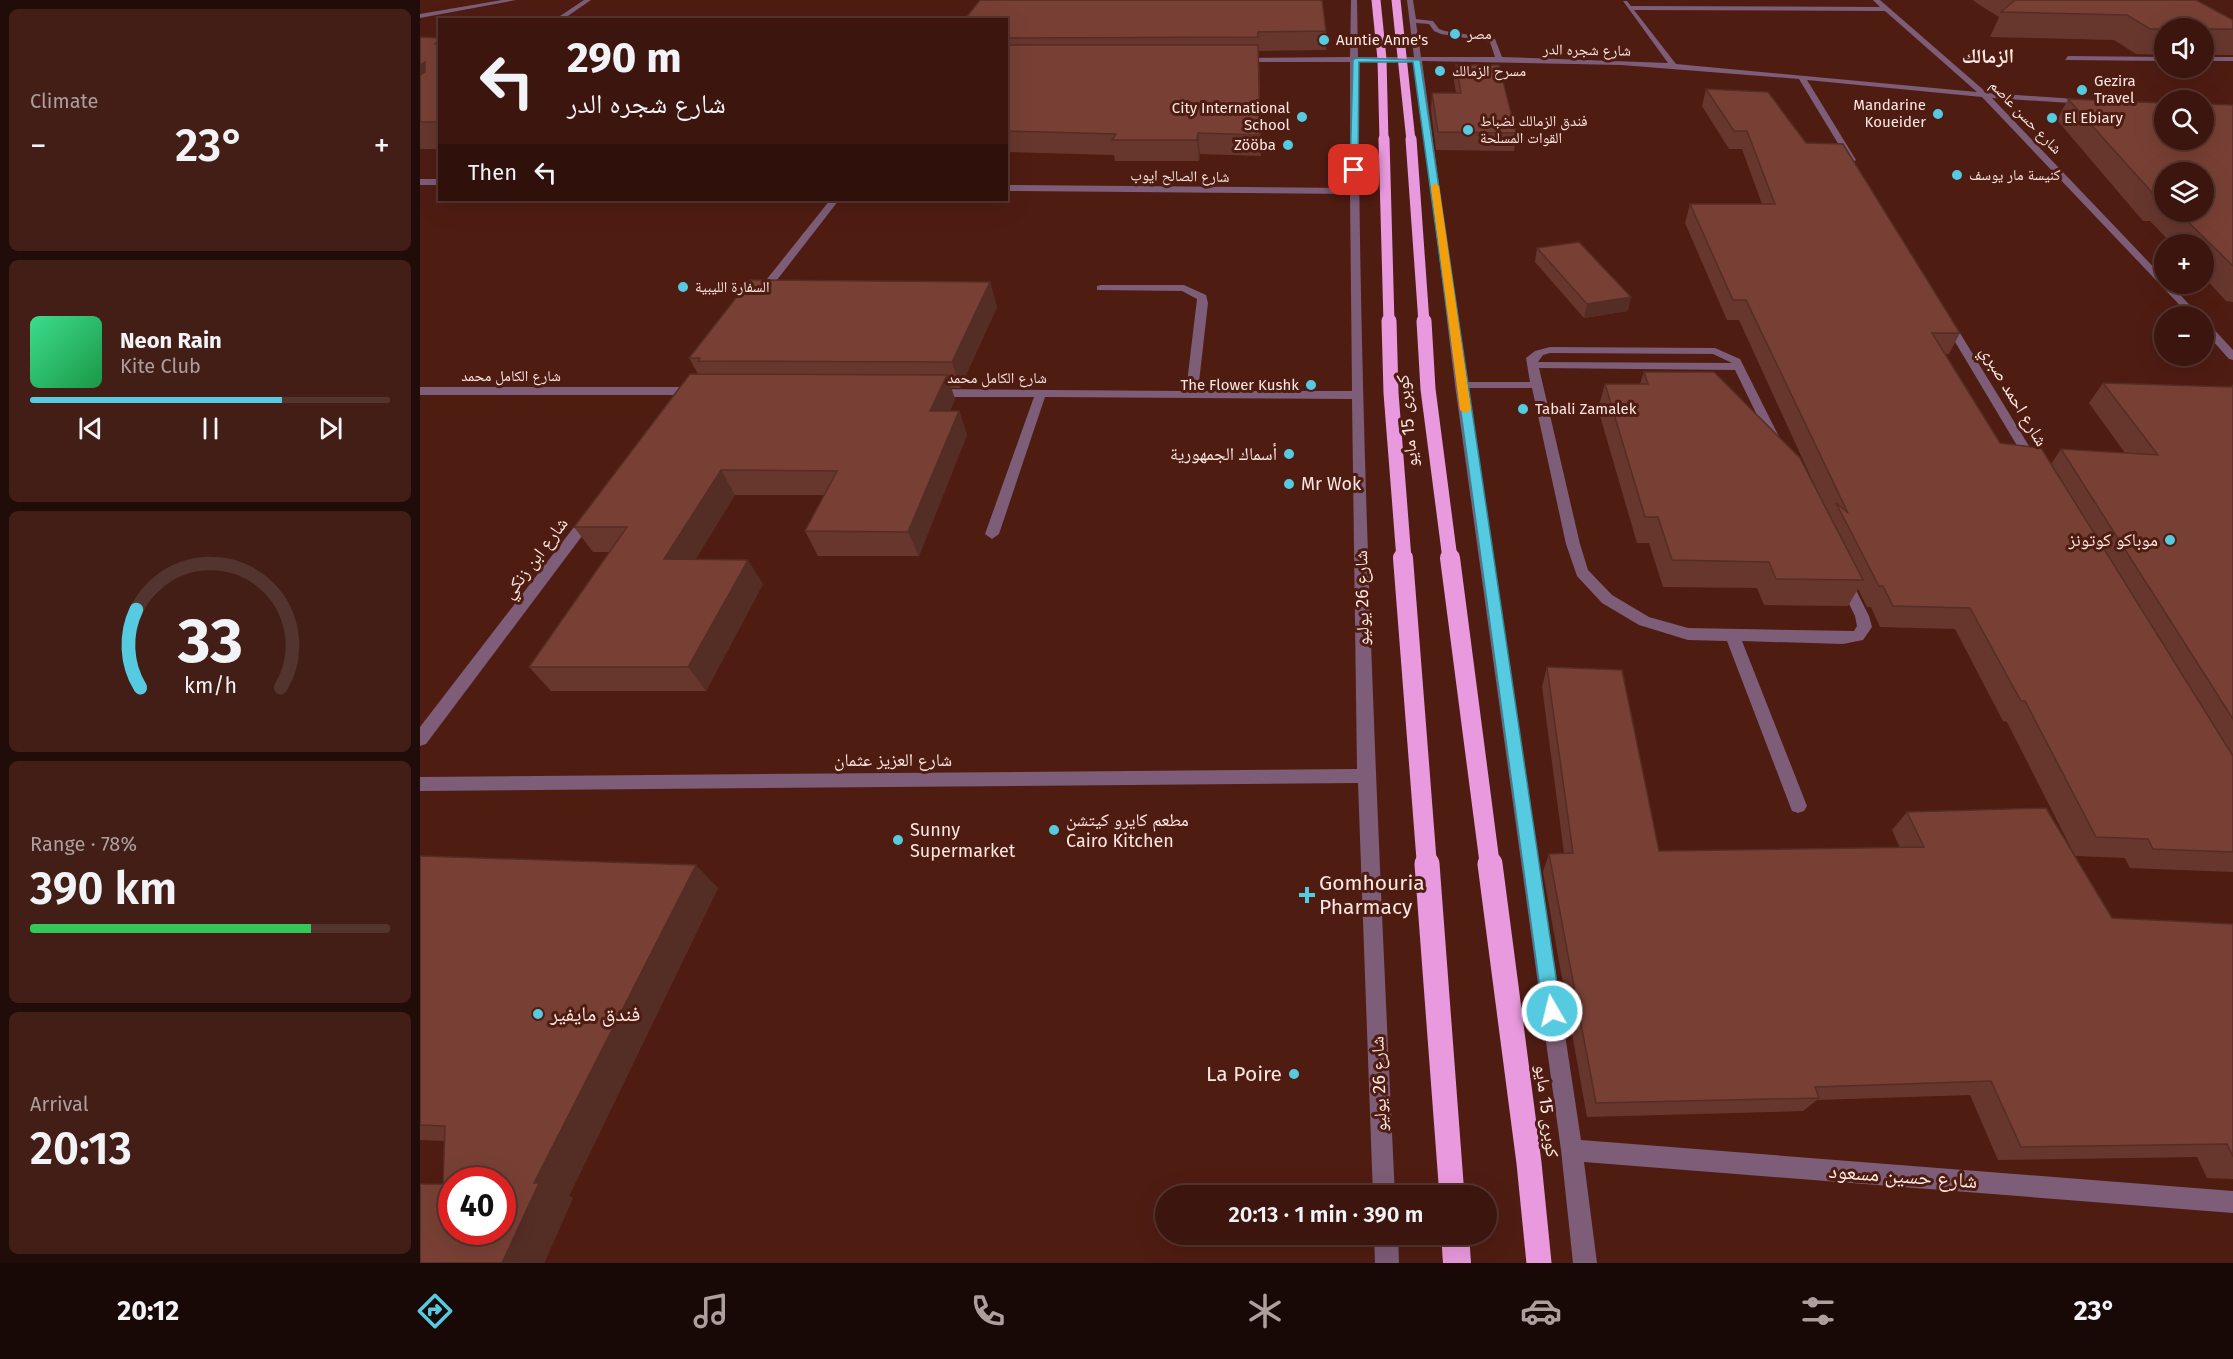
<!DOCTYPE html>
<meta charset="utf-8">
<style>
body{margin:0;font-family:"Fira Sans","Noto Naskh Arabic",sans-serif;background:#421e17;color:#f1f3f6;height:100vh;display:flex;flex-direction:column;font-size:22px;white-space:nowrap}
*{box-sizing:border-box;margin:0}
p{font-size:20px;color:#ac9f9e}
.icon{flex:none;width:33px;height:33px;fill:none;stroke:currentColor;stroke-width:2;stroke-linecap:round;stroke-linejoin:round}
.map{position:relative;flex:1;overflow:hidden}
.panel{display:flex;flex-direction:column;gap:9px;padding:9px;background:#200c08;width:420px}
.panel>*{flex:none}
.banner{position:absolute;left:18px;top:18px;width:570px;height:183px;border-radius:0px;box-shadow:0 6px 24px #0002,0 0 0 2px #54342e;background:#3b150e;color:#f1f3f6;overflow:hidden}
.buttons{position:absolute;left:1734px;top:18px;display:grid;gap:12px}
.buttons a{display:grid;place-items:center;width:60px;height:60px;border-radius:50%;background:#3b150e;box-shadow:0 6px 24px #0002,0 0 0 2px #54342e;font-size:30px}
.speed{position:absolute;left:18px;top:1167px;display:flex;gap:12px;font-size:30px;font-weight:700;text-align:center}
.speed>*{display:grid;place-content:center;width:78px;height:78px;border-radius:50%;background:#3b150e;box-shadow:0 6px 24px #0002,0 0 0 2px #54342e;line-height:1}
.speed .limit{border:9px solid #d22;background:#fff;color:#111}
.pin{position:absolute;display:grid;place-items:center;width:51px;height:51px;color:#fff;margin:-26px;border-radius:12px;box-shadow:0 3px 9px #0006}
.me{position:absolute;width:66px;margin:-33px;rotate:352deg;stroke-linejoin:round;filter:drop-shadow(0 0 4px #0008)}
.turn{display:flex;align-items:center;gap:21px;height:126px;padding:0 30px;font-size:27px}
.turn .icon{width:78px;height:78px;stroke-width:2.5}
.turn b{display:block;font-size:42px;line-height:51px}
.then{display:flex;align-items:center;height:57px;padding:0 30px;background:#0003;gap:12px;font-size:22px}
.big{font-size:45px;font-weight:600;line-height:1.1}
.panel .widget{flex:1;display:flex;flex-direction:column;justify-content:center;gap:9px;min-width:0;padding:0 21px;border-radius:9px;background:#421e17}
.panel .dial{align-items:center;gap:0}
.dial svg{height:156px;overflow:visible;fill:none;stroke:#54342e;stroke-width:7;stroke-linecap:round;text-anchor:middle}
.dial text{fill:#f1f3f6;stroke:none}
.song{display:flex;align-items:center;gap:18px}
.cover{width:72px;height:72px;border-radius:9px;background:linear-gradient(135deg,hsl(150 70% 55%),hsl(140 70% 35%))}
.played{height:6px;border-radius:3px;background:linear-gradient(90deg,#55cae0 70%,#54342e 70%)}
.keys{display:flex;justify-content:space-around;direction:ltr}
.heat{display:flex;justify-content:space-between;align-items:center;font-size:33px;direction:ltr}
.charge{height:9px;border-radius:4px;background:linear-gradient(90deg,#34c759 78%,#54342e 0)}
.trip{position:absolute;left:735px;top:1185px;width:342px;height:60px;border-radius:30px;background:#3b150e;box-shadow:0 6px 24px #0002,0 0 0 2px #54342e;font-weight:600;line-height:60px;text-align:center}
.dock{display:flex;height:96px;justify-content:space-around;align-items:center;background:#180806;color:#ac9f9e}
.dock .icon{width:42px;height:42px}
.dock .on{color:#55cae0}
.dock b{font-size:27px;color:#f1f3f6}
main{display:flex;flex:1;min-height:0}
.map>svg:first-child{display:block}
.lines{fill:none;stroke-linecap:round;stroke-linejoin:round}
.minor{fill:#7d5d77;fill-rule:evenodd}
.highway{fill:#e999dd;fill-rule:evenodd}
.highway-bridge-far4{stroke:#e999dd;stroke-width:9}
.highway-bridge-far3{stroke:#e999dd;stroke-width:11}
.highway-bridge-far2{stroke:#e999dd;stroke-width:15}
.highway-bridge-far1{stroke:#e999dd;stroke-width:20}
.highway-bridge{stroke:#e999dd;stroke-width:25}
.wall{fill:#67372e;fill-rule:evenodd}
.shaded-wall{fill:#542d25}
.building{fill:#784035;stroke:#542d25;stroke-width:1.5;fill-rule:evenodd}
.route{fill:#55cae0;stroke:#378392;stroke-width:1.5}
.slow{fill:#f59e0b}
.poi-dot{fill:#55cae0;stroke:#4f1c12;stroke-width:2}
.labels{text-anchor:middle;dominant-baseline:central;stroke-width:6;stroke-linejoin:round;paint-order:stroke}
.far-poi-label{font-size:15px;fill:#fce7e2;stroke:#4f1c12;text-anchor:start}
.far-street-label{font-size:15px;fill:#fce7e2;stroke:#4f1c12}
.street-label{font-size:18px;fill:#fce7e2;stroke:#4f1c12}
.poi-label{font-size:18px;fill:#fce7e2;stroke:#4f1c12;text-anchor:start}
.far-district-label{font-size:20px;font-weight:bold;fill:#fce7e2;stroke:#4f1c12}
.near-poi-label{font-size:21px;fill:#fce7e2;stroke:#4f1c12;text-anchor:start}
.near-street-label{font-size:21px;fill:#fce7e2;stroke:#4f1c12}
</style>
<main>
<section class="panel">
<div class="widget"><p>Climate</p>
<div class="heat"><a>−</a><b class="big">23°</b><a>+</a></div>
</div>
<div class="widget">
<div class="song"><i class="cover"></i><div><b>Neon Rain</b><p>Kite Club</p></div></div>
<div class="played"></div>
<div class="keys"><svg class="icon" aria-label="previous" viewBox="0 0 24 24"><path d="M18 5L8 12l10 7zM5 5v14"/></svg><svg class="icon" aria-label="pause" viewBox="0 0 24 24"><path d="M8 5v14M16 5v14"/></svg><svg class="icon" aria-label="next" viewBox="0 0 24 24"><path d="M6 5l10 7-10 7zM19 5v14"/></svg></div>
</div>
<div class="widget dial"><svg viewBox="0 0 100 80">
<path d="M14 69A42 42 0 1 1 86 69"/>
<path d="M14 69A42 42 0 0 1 12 29" stroke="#55cae0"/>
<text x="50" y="56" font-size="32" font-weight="700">33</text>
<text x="50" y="72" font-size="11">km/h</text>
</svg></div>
<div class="widget"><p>Range · 78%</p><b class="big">390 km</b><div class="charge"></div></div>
<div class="widget"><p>Arrival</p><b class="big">20:13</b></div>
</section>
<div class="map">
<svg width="1813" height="1263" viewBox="0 0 1813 1263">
<rect width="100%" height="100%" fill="#4f1c12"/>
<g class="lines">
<path class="minor" d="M82,0H96L0,18V14Z
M164,0H171L142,20H134Z
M931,0H937L938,57H994L987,0H993L996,19L1013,21L1019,29L1025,31L1075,39L1082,57L1248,63L1203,1H1207L1211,6L1460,7L1453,0H1460L1567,93L1670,100L1671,102L1667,104L1572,98L1744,278V284H1750L1780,316H1770L1562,97L1387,80L1436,160L1432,163L1428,160L1379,79L1201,65L1002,61L1046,382H1110L1106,358L1115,351L1130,347L1295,348L1320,359L1449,616L1452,627L1443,640L1423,644L1322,641L1387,806L1384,811L1378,813L1372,811L1307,641L1268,640L1219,625L1182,603L1157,576L1146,544L1112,388H1047L1161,1140L1813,1191V1213L1164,1162L1177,1263H1153L1141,1150L1035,385L995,61L938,62C940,440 957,818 975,1196H953L938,783L0,791V777L937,769L932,399L625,397L579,534L572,539L565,534L614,397H513L507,393L513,389L766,391L777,299L762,291L677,290V286L681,285H764L786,295L788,303L778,391H932L930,194L586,191V185L930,188V62H819L815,60L819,58L930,57ZM1214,10L1465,11L1557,92L1256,64ZM996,23L1009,24L1014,31L1021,34L1070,42L1075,57H1001ZM1130,353L1293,354L1312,363L1118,362L1123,355ZM1119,368L1315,370L1435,616L1437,626L1434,631L1268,628L1229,617L1192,595L1168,570L1160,544Z
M1648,56L1744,57V61L1645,60Z
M1784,57H1813V61H1784Z
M0,179H20V185H0Z
M410,200H419L343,298H335V294Z
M1527,317L1532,320L1620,464L1618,467L1614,468L1608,464L1522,320Z
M1784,322L1788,323L1813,350V360L1809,359L1784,331Z
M0,387H276L282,391L276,395H0Z
M169,513L176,517L174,520L6,744L0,746V727L164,514Z
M954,1234H978L979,1263H955Z"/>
<path class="highway" d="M1021,1234H1049L1051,1263H1023Z"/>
<path class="highway-bridge-far4" d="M956,0L962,59L964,141
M976,0L991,141"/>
<path class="highway-bridge-far3" d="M964,139L969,323
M991,139L1004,323"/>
<path class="highway-bridge-far2" d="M969,321L971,393L984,559
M1004,321L1008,389L1030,559"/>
<path class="highway-bridge-far1" d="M983,558L1007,866
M1030,558L1070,866"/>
<path class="highway-bridge" d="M1007,864L1032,1196
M1070,864L1109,1163L1119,1263"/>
</g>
<path class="wall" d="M1553,0H1776L1813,20V55H1784V28H1744V55L1716,54L1694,40L1570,37L1579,17L1558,4Z
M586,20L906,31V50L839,51L841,156L780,154L779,161H695L694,155L586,152Z
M0,37L20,38V149H0Z
M1036,65L1096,133L1094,151L1016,150L1011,110L1012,93H1036L1034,81Z
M1286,89L1386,143L1540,333L1529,354H1525L1580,443L1631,464L1641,449L1705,453L1669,403L1683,383L1811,387L1813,385V872L1710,868L1705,858L1655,856L1587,722L1583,721L1535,629L1460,627L1451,607H1447L1438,589L1428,606L1344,605L1337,588L1243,587L1229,543H1217L1178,409L1185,384H1220L1224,372L1405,508L1319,320H1307L1265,223L1270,204H1342L1322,149H1309L1282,106Z
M1648,99L1813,105V302L1806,301L1784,277V244H1752L1730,221H1723L1637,120ZM1744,172L1784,212H1744Z
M1117,248L1208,311L1164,318L1115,262Z
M570,282L577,307L540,388H531L535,399L530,411H539L547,435L499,556H398L385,531L404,495H315L275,560L343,584L286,691H131L109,667L190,552H173L154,527L278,374L269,358Z
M1127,667L1239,851L1480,848L1472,830L1487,812L1692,918L1813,924V1179L1787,1178L1777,1157L1578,1160L1550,1095L1397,1100L1383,1111L1167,1117L1123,872L1129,854L1144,853L1122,687Z
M0,856L298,888L149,1196L153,1198L124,1263H0L23,1184L25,1141L0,1140Z"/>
<path class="shaded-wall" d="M5,62L20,86L0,98V65Z
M778,133L780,154L779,161L777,140Z
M570,282L577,307L540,388L532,362Z
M1211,297L1208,311L1164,318L1167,304Z
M527,375L535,399L519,435L510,411Z
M539,411L547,435L499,556L488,532Z
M301,470L315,495L260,584L244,559Z
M328,560L343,584L286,691L268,667Z
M276,865L298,888L149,1196L153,1198L124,1263H82L114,1183Z"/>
<path class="building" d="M560,0H902L906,31L838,32V37L586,38V20H544Z
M1595,0H1776L1813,20V29H1730L1707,15L1581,12Z
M0,37L20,38V41L14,44H20V121L18,122H0V75L5,72V62L0,65Z
M586,45H838L840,135L778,133L777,140H692L696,134L586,131Z
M1036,65H1079L1096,133L1018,132L1012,93H1041Z
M1286,89L1348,92L1386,143L1423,144L1540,333H1512L1580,443L1621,448L1813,756V852L1733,849L1728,839L1676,837L1605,701H1601L1550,608L1473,606L1463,586H1459L1416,503L1428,513L1326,300H1313L1270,204H1355L1327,131H1314Z
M1648,99L1744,103V140H1784V104L1813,105V266L1758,212H1784V172H1744V198H1737Z
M1159,242L1211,297L1167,304L1117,248Z
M330,280L570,282L532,362L278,361L280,358H269Z
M1224,372H1294L1380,458L1443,580L1356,579L1349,562L1252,560L1238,517H1225L1185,384H1228Z
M270,374L527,375L510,411H539L488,532L385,531L417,471L301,470L244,559L328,560L268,667H109L207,527H154Z
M1683,383L1811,387L1813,385V719L1641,449L1738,455Z
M1127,667L1202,670L1239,851L1504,847L1487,812L1626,808L1692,918L1813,924V1157L1807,1144L1601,1147L1571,1081L1395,1087L1399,1098L1176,1103L1129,854L1153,853Z
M0,856L276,865L114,1183H119L82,1263H0V1184H23L25,1126L0,1125ZM32,1180H82V1232H32Z"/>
<path class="route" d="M936,58L1000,60L1141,1011L1139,1018L1132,1020L1126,1018L1123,1011L993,62H939L938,170L934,172L930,170L933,60Z"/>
<path class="slow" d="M1015,183L1019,186L1051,410L1045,413L1040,410L1011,186Z"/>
<g class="poi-dot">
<circle cx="1035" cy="34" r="6"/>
<circle cx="904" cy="40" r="6"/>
<circle cx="1020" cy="71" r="6"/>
<circle cx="1662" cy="90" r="6"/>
<circle cx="1518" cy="114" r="6"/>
<circle cx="882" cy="117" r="6"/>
<circle cx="1632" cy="118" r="6"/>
<circle cx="1048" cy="130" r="6"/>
<circle cx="868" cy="145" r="6"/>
<circle cx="1537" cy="175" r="6"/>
<circle cx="263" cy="287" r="6"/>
<circle cx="891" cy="385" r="6"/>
<circle cx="1103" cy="409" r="6"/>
<circle cx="869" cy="454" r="6"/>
<circle cx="869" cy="484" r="6"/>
<circle cx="1750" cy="540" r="6"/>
<circle cx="634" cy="830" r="6"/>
<circle cx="478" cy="840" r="6"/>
<path d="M884 886h6v6h6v6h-6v6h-6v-6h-6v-6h6z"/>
<circle cx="118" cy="1014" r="6"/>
<circle cx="874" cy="1074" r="6"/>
</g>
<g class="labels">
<g class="far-poi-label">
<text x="1047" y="34">مصر</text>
<text x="916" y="40">Auntie Anne's</text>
<text x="1032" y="71">مسرح الزمالك</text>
<text x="1674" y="81">Gezira<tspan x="1674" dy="17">Travel</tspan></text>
<text x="1506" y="105" text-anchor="end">Mandarine<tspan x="1506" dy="17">Koueider</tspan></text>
<text x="870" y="108" text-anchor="end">City International<tspan x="870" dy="17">School</tspan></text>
<text x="1644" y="118">El Ebiary</text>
<text x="1060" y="121">فندق الزمالك لضباط<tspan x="1060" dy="17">القوات المسلحة</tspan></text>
<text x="856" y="145" text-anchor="end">Zööba</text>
<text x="1549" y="175">كنيسة مار يوسف</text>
<text x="275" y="287">السفارة الليبية</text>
<text x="879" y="385" text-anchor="end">The Flower Kushk</text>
<text x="1115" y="409">Tabali Zamalek</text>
</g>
<g class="far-street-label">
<text transform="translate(1167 50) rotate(1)">شارع شجره الدر</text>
<text transform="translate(1606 117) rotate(46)">شارع حسن عاصم</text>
<text transform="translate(760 176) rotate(1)">شارع الصالح ايوب</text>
<text x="91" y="376">شارع الكامل محمد</text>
<text x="577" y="378">شارع الكامل محمد</text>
</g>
<g class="street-label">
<text transform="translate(1594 396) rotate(59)">شارع احمد صبري</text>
<text transform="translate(987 421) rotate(-96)">كوبرى 15 مايو</text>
<text transform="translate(115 558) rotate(-53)">شارع ابن زنكي</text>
<text transform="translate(942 598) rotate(-91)">شارع 26 يوليو</text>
<text x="473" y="760">شارع العزيز عثمان</text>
<text transform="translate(959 1084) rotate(-92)">شارع 26 يوليو</text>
<text transform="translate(1127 1111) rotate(83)">كوبرى 15 مايو</text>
</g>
<g class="poi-label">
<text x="857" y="454" text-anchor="end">أسماك الجمهورية</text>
<text x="881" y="484">Mr Wok</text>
<text x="1738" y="540" text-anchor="end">موباكو كوتونز</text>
<text x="646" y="820">مطعم كايرو كيتشن<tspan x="646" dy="21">Cairo Kitchen</tspan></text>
<text x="490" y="830">Sunny<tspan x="490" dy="21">Supermarket</tspan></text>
</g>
<g class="far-district-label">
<text x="1568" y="56">الزمالك</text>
</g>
<g class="near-poi-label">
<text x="899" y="883">Gomhouria<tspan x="899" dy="24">Pharmacy</tspan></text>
<text x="130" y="1014">فندق مايفير</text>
<text x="862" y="1074" text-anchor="end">La Poire</text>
</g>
<g class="near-street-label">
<text transform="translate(1483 1176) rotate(4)">شارع حسين مسعود</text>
</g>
</g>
</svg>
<div class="buttons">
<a><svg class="icon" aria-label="sound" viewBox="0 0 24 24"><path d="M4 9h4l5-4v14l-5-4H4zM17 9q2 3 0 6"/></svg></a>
<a><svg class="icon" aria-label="search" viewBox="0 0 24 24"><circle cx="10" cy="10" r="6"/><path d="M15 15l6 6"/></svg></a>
<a><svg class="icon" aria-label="layers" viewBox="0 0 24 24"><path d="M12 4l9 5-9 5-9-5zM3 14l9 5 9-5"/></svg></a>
<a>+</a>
<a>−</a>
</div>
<div class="speed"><div class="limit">40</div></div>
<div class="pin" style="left:934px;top:170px;background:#d93025"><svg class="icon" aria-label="arrive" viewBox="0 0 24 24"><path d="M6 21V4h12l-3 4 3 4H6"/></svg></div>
<svg class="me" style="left:1132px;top:1011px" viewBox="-20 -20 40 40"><circle r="17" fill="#55cae0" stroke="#fff" stroke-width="3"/><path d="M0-11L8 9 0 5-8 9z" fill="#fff"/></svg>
<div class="trip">20:13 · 1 min · 390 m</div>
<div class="banner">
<div class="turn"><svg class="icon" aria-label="left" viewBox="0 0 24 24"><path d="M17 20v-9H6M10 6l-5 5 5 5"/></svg><div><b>290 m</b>شارع شجره الدر</div></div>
<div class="then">Then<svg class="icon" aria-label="left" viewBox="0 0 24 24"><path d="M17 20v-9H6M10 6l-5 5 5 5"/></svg></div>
</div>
</div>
</main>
<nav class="dock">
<b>20:12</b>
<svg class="icon on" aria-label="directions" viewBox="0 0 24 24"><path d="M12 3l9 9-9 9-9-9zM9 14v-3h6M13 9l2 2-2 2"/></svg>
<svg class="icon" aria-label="music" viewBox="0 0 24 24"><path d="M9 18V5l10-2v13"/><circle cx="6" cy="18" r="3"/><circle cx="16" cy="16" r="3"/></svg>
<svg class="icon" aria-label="phone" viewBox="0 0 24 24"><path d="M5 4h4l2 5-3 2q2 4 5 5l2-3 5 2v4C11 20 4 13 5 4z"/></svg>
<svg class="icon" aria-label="climate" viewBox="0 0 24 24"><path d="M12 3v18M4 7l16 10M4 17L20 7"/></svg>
<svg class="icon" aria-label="car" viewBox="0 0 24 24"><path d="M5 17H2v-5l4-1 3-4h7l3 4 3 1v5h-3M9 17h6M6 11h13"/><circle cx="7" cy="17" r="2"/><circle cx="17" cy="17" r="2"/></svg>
<svg class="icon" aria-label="filters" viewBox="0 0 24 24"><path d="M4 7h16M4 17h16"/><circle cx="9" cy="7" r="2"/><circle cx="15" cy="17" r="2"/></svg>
<b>23°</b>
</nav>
